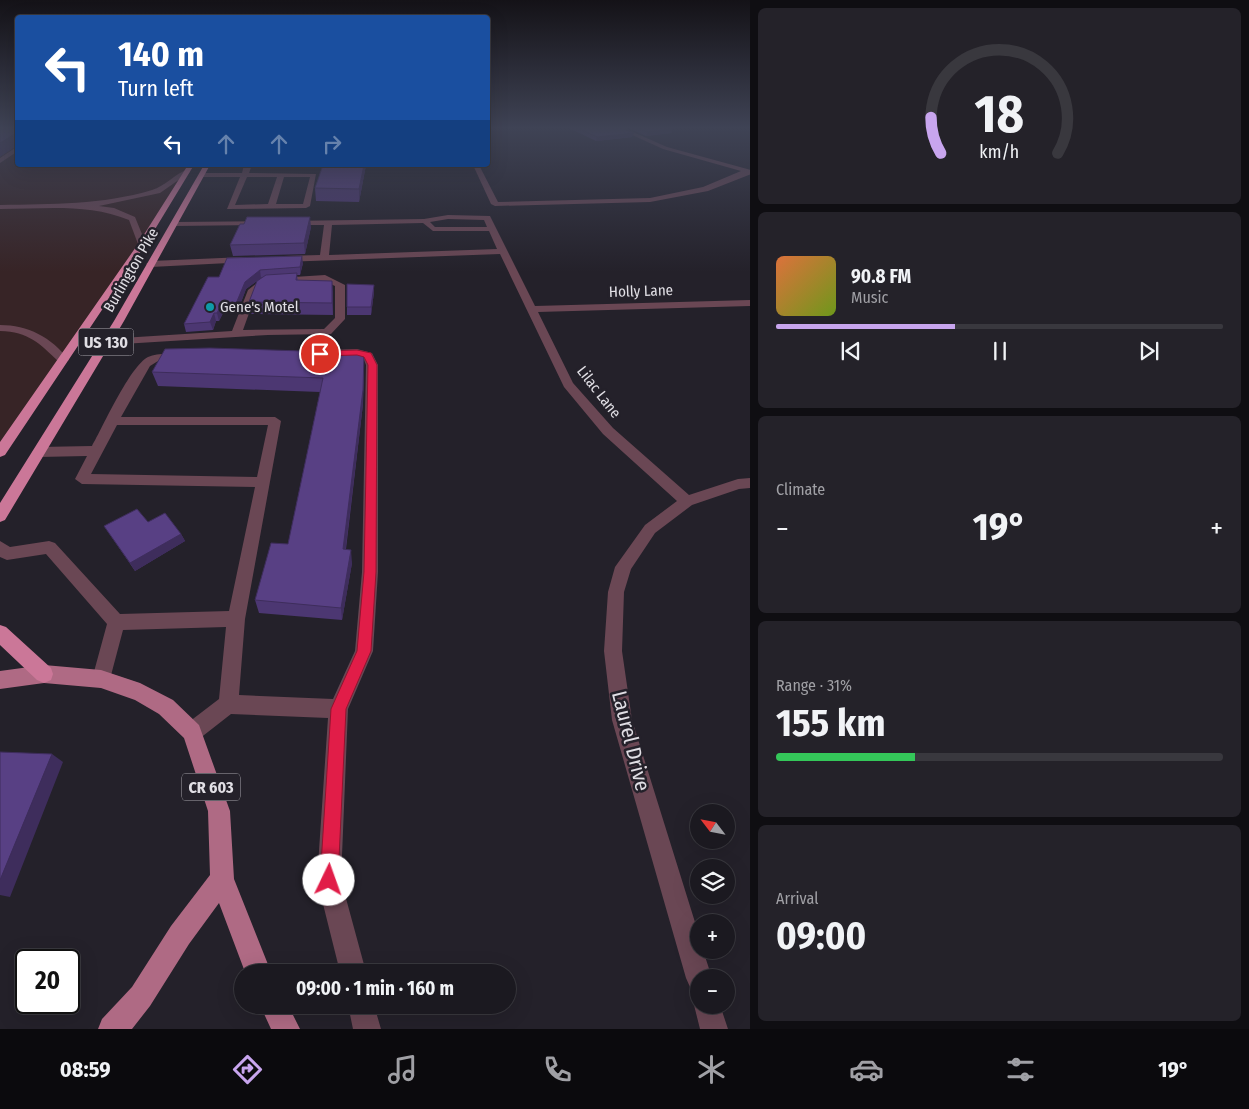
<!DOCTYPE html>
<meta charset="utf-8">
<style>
body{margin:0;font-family:"Fira Sans Condensed",sans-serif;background:#242229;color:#f1f3f6;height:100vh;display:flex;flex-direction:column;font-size:19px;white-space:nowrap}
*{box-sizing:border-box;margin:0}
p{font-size:16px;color:#a0a0a5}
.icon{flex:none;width:28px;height:28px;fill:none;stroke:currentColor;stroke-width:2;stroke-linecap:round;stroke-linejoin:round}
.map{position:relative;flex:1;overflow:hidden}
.details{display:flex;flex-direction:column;gap:8px;padding:8px;background:#0f0e12;width:499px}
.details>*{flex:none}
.guide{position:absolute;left:15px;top:15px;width:475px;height:152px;border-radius:5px;box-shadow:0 5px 20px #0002,0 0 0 1px #39383e;background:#1a4fa0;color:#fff;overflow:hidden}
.needle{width:32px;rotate:302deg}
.tools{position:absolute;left:690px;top:804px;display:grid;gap:10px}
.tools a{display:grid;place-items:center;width:45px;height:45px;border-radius:50%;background:#1b1920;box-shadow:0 5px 20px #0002,0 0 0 1px #39383e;font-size:25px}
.speed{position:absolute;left:15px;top:949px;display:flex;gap:10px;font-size:25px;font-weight:700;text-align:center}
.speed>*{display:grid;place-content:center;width:65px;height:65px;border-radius:50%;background:#1b1920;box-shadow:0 5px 20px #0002,0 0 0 1px #39383e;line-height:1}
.speed .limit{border:2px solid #111;border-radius:8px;background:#fff;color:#111}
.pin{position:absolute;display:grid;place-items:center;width:42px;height:42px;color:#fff;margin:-21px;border:2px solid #fff;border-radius:50%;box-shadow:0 1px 5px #0007}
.me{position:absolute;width:55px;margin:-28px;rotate:3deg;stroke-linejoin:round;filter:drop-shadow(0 0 4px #0008)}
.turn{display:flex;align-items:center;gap:18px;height:105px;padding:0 20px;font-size:22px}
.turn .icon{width:65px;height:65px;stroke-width:2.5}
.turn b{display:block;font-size:35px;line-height:42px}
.lanes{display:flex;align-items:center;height:48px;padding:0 20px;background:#0003;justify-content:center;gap:25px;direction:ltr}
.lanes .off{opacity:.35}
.big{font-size:38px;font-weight:700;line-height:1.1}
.details .widget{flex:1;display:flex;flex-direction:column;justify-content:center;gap:8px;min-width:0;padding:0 18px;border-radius:8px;background:#242229}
.details .dial{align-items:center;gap:0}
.dial svg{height:130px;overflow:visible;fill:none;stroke:#39383e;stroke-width:7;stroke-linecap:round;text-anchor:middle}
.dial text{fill:#f1f3f6;stroke:none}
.song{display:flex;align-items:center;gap:15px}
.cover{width:60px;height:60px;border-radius:8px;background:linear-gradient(135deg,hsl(20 70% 55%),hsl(80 70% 35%))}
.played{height:5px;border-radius:2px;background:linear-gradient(90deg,#c8a5ee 40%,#39383e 40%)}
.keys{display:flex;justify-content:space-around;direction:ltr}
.heat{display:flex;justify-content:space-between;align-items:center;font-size:28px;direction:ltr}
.charge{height:8px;border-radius:4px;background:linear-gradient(90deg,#34c759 31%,#39383e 0)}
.trip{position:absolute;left:234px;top:964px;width:282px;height:50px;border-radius:25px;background:#1b1920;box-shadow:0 5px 20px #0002,0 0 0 1px #39383e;font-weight:700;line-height:50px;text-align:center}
.tabs{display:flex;height:80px;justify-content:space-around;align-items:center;background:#0b0a0d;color:#a0a0a5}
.tabs .icon{width:35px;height:35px}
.tabs .current{color:#c8a5ee}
.tabs b{font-size:22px;color:#f1f3f6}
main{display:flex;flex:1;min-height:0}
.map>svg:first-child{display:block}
.commercial{fill:#372426}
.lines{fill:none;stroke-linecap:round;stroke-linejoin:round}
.minor{fill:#6a4754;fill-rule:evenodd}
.major{fill:#af6a84;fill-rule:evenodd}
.highway{fill:#cb7798;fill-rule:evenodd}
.wall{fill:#4c3772}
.shaded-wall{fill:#3e2d5c}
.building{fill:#584084;stroke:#3e2d5c}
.route{fill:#e11d48;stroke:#92132f}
.culture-dot{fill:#0f9aa8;stroke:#24212a;stroke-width:2}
.labels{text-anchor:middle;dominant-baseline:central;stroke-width:5;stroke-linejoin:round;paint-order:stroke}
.far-street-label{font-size:15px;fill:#e1dfe5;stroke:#24212a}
.far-poi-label{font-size:15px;fill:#e1dfe5;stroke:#24212a;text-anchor:start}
.shield{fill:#24212a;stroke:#a8a6ad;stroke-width:1}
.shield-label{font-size:16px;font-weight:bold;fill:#e1dfe5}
.near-street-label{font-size:21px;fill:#e1dfe5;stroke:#24212a}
</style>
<main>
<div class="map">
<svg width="751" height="1029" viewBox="0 0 751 1029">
<rect width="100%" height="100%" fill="#24212a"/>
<path class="commercial" d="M0,135H17L18,165H191L0,451Z"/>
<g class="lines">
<path class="minor" d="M617,128H624L667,147L751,170V174L708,191L650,202L495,206L491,204L473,165H479L498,202L650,198L703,187L741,171L663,149Z
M18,146V151L0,163V158Z
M244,165H252L249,173L316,174L310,206L306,208L227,209L240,177H202L199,175L202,173H242ZM247,177H277L268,204L235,205ZM284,177H310L303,204H276Z
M188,169L190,172L160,193L99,206L114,208L135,217L146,244L142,247L138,244L129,220C88,203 43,209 0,209V205C52,204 102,205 152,190C165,186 175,174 188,169Z
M448,215L490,216L535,306L751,300V306L538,312L573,383L613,428L689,495L738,479L751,478V488L739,489L692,505L655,533L631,569L624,592L622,651L632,720L699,935V950H703L712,978H699V991L690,987L686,978L612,720L604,651L608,592L615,567L645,525L677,501L603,434L564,387L500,254L283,262L279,259L283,256L320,255L324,225H290L286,223L287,221L424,219ZM448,219L484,220L487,227H435L430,222ZM423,223L433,231H489L497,249L329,255L332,225Z
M268,221L269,223L265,225L174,226L170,224L174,222Z
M245,257L249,260L248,262L151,267L146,264L151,261Z
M325,275L345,285V319L331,334L268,335L106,345L101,342L106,339L232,331L248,290L262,279ZM324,281L335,286V318L324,329L243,330L257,291L267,284Z
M0,325C28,325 51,337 69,360L63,363L59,362C39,343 29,332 0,331Z
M357,349L372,353L378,365V572L373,651L348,709L341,880L366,972H340L317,880L328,718L231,714L199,739L192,742L185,739L182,732L185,725L219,699L226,627L123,630L110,679L108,685L101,688L94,685L92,679L107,624L46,554L7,560L0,557V541L10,547L49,541L55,543L120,614L229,611L255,487L82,484L75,479L87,456L39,457L32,452L39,447L92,446C103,427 130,366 148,357C158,353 173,353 183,356V360L158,361L150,366L121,417H275L281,421L245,619L239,695L333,699L355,651L362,572L366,365L363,357L330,356L324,353L330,350ZM117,425H268L257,477L91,474Z
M699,995V1005H720L728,1029H700L694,1005Z
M348,1005H374L381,1029H353Z"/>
<path class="major" d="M44,665L101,670L140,683L173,700L199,725L230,811L234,879L271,972H245L219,903L189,944L150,1006L132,1029H98L102,1019L132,987L171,926L210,875L208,811L184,738L159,714L135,700L101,688L44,683L0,689V671Z
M260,1005H288L300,1029H271Z"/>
<path class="highway" d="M188,165H194L146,244L5,455L0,457V442L138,244Z
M204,165H210L124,321L5,520L0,522V503L114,321Z
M0,625L6,627L51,668L53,674L51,680L44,683L37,680L0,645Z"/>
</g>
<path class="wall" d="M569,128H621L632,137L596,141Z
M628,128H669L673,129L671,133L646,136Z
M323,165H366L359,202L316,201L315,188Z
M311,227L305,254L233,256L230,245Z
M303,263L300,275H297L298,280L333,292V315L251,314L249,302L262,277L261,278L246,289L237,313H223L219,321H216L213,330L186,332L184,324L219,277Z
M374,285V292L371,315H347V307Z
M364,353L363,404L346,549L352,563L342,620L259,613L255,600L288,544L320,392L158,386L152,372Z
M148,522L181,534L185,541L135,571L104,526Z"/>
<path class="shaded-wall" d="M673,129L671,133L646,136L647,132Z
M18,132V145L0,157V143Z
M634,133L632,137L596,141L597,137Z
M364,165H366L359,202V189Z
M310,217L311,227L305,254L304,243Z
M302,256L303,263L300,275V267Z
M260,270L261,278L246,289L237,313L235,306L245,282Z
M332,281L333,292V315L332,303Z
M374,285V292L371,315V307Z
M221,305L223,313L219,321L217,313Z
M214,313L216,321L213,330L210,322Z
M364,353L363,404L344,562L343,549Z
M181,534L185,541L135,571L130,563Z
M351,550L352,563L342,620L341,608Z
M52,754L63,762L10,897L0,895V880Z"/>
<path class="building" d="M0,128H18V132L0,143Z
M578,128H621L634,133L597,137Z
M638,128H669L673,129L647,132Z
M323,165H364L359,189L315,188Z
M247,217H310L304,243L230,245L240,224H244Z
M302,256L300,267L260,270L245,282L235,306L221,305L217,313H214L210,322L184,324L208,277H219L227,258Z
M297,273L296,280L332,281V303L249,302L257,281L266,275Z
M347,284L374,285L371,307H347Z
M210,348L364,353L363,390L343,549L351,550L341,608L255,600L271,543L288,544L323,378L152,372L165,349Z
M137,509L148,522L165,513L181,534L130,563L104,526Z
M0,752L52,754L0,880Z"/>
<linearGradient id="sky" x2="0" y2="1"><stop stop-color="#141217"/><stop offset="0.47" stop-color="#3f4355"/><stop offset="1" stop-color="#3f4355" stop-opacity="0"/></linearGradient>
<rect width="751" height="272" fill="url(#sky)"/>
<path class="route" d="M357,350L371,353L377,365L376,572L371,651L346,709L338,880L335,887L329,889L323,887L320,880L331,709L357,651L364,572L368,365L364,357L357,355L320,356L316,354L320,351Z"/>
<circle class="culture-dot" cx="210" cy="307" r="5"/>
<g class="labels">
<g class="far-street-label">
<text transform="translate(131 270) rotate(-60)">Burlington Pike</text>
<text transform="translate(641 291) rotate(-2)">Holly Lane</text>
<text transform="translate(599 392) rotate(52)">Lilac Lane</text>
</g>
<g class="far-poi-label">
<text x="220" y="307">Gene's Motel</text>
</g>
<g class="shield">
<rect x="78.5" y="328.5" width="55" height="27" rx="4"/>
<rect x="182" y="773.5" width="58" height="27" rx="4"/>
</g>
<g class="shield-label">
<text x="106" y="342">US 130</text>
<text x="211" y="787">CR 603</text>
</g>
<g class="near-street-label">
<text transform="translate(631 741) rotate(76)">Laurel Drive</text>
</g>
</g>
</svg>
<div class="tools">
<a><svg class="needle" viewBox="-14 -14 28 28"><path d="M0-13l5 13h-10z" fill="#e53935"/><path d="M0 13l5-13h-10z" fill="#a0a0a5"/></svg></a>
<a><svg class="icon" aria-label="layers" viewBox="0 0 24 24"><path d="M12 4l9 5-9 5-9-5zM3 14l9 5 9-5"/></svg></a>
<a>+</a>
<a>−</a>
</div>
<div class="speed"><div class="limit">20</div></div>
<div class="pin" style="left:320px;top:354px;background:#d93025"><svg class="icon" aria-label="arrive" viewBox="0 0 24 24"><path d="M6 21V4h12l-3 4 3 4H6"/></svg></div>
<svg class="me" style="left:329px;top:880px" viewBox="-20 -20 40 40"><circle r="19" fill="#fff"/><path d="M0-13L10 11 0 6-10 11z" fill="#e11d48"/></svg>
<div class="trip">09:00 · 1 min · 160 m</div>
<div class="guide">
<div class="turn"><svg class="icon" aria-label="left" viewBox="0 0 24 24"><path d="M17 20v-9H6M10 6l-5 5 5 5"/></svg><div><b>140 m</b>Turn left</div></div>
<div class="lanes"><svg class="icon" aria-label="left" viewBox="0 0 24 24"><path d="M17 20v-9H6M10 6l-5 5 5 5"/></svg><svg class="icon off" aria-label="ahead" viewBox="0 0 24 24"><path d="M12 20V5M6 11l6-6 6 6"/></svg><svg class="icon off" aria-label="ahead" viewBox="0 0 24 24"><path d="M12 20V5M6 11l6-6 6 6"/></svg><svg class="icon off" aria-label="right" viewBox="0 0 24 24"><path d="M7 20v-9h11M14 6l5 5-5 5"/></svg></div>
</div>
</div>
<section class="details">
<div class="widget dial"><svg viewBox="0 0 100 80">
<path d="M14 69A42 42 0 1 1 86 69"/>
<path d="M14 69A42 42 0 0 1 8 47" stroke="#c8a5ee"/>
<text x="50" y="56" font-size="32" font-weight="700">18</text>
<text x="50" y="72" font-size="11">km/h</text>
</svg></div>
<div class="widget">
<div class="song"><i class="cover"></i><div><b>90.8 FM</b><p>Music</p></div></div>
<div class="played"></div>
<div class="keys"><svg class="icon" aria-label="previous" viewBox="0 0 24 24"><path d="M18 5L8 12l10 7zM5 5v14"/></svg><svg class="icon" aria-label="pause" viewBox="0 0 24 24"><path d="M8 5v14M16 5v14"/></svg><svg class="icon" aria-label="next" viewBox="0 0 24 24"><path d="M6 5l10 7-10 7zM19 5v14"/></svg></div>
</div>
<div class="widget"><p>Climate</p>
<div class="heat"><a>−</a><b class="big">19°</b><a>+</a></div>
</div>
<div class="widget"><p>Range · 31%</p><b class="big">155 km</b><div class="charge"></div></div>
<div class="widget"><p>Arrival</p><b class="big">09:00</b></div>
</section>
</main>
<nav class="tabs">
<b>08:59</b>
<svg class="icon current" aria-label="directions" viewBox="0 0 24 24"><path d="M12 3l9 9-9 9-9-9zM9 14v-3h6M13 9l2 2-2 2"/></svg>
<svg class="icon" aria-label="music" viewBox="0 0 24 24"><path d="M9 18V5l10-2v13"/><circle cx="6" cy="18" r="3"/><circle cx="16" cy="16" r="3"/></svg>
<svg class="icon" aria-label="phone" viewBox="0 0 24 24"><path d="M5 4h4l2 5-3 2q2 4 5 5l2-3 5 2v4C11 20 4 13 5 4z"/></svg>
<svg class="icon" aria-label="climate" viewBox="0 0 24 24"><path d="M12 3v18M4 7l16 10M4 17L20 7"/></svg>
<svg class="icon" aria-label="car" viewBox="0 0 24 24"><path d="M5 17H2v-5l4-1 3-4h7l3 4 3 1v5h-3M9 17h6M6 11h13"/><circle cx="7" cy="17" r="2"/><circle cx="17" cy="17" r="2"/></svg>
<svg class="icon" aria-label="filters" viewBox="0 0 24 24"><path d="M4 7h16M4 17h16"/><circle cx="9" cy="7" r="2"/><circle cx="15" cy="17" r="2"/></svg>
<b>19°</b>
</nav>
